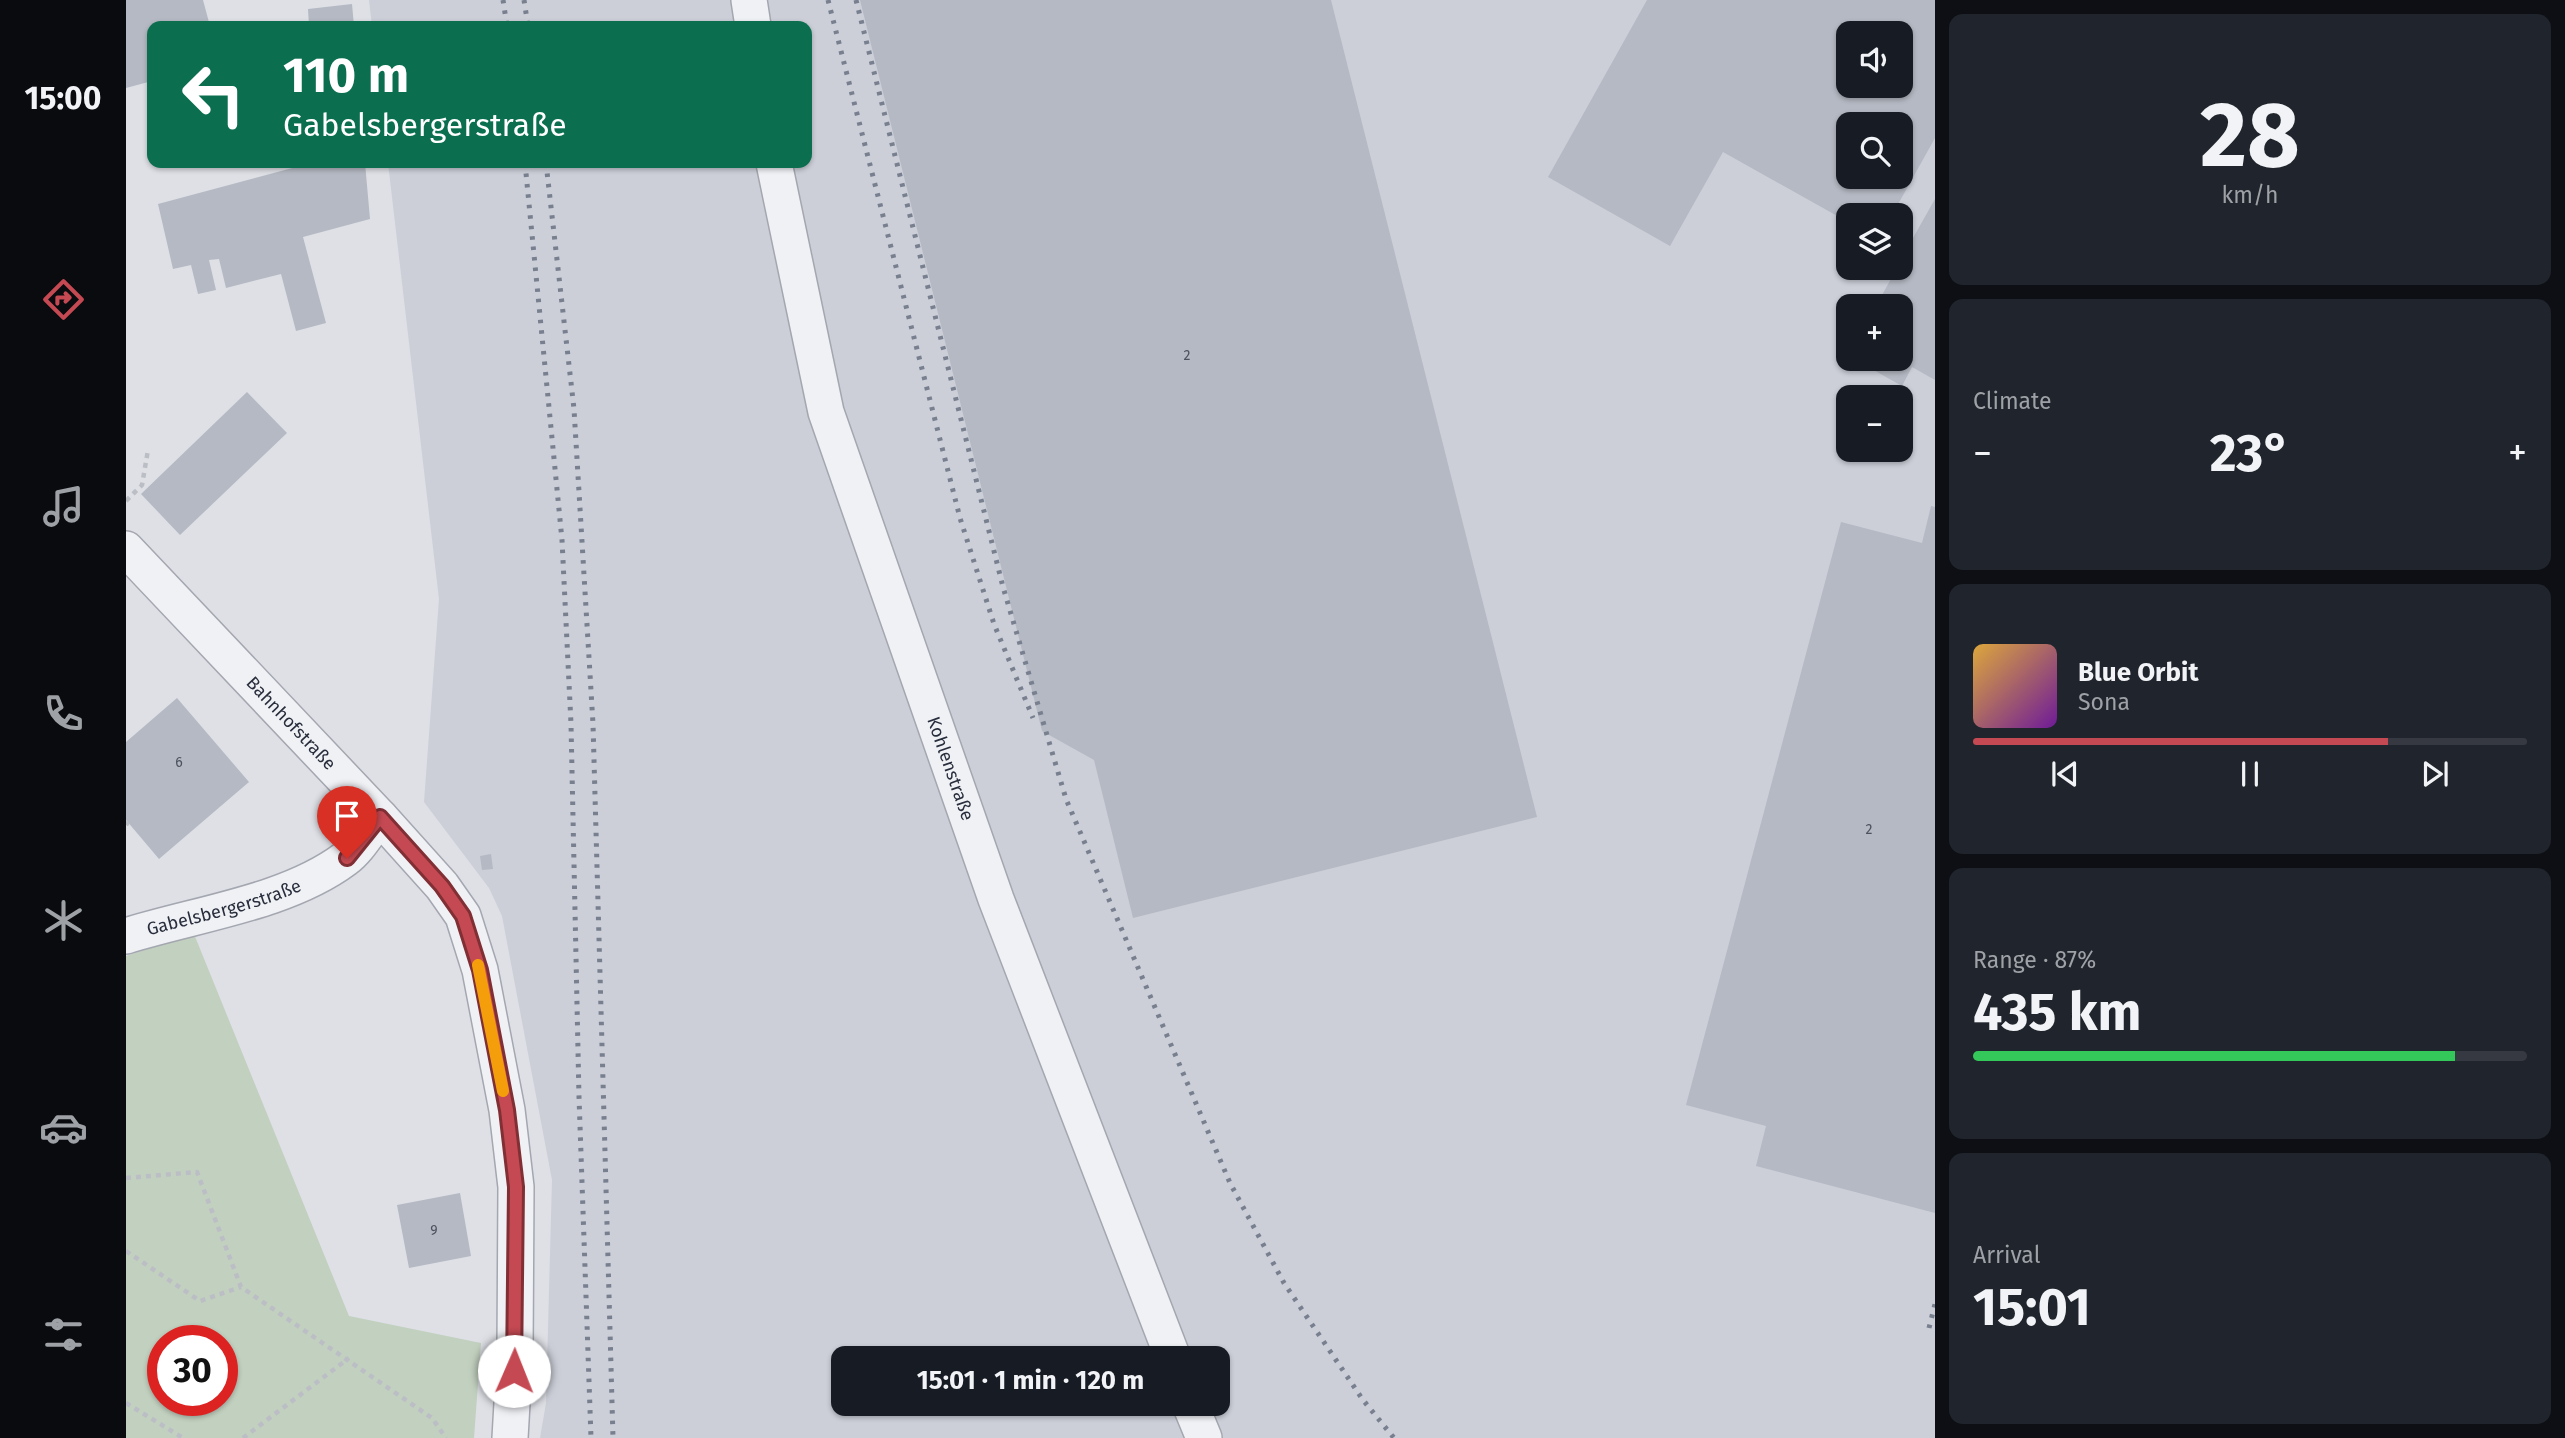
<!DOCTYPE html>
<meta charset="utf-8">
<style>
body{margin:0;font-family:"Fira Sans",sans-serif;background:#20242c;color:#f1f3f6;height:100vh;display:flex;flex-direction:column;font-size:26px;white-space:nowrap}
*{box-sizing:border-box;margin:0}
p{font-size:23px;color:#9ea1a6}
.icon{flex:none;width:38px;height:38px;fill:none;stroke:currentColor;stroke-width:2;stroke-linecap:round;stroke-linejoin:round}
.map{position:relative;flex:1;overflow:hidden}
.details{display:flex;flex-direction:column;gap:14px;padding:14px;background:#0d0f14;width:630px}
.details>*{flex:none}
.hud{position:absolute;left:21px;top:21px;width:665px;height:147px;border-radius:14px;box-shadow:0 2px 5px #0004;background:#0b6e4f;color:#fff;overflow:hidden}
.fabs{position:absolute;left:1710px;top:21px;display:grid;gap:14px}
.fabs a{display:grid;place-items:center;width:77px;height:77px;border-radius:14px;background:#171b24;box-shadow:0 2px 5px #0004;font-size:35px}
.speed{position:absolute;left:21px;top:1325px;display:flex;gap:14px;font-size:35px;font-weight:700;text-align:center}
.speed>*{display:grid;place-content:center;width:91px;height:91px;border-radius:50%;background:#171b24;box-shadow:0 2px 5px #0004;line-height:1}
.speed .limit{border:10px solid #d22;background:#fff;color:#111}
.pin{position:absolute;display:grid;place-items:center;width:60px;height:60px;color:#fff;margin:-72px -30px;border-radius:50% 50% 50% 0;rotate:-45deg;box-shadow:0 0 7px #0007}
.pin .icon{rotate:45deg}
.me{position:absolute;width:77px;margin:-38px;rotate:1deg;stroke-linejoin:round;filter:drop-shadow(0 0 5px #0008)}
.turn{display:flex;align-items:center;gap:24px;height:147px;padding:0 21px;font-size:32px}
.turn .icon{width:91px;height:91px;stroke-width:2.5}
.turn b{display:block;font-size:49px;line-height:60px}
.big{font-size:52px;font-weight:700;line-height:1.1}
.details .card{flex:1;display:flex;flex-direction:column;justify-content:center;gap:10px;min-width:0;padding:0 24px;border-radius:14px;background:#20242c}
.details .dial{align-items:center;gap:0}
.dial b{font-size:91px;line-height:1}
.song{display:flex;align-items:center;gap:21px}
.cover{width:84px;height:84px;border-radius:10px;background:linear-gradient(135deg,hsl(40 70% 55%),hsl(280 70% 35%))}
.played{height:7px;border-radius:4px;background:linear-gradient(90deg,#c54952 75%,#363941 75%)}
.keys{display:flex;justify-content:space-around;direction:ltr}
.heat{display:flex;justify-content:space-between;align-items:center;font-size:38px;direction:ltr}
.charge{height:10px;border-radius:5px;background:linear-gradient(90deg,#34c759 87%,#363941 0)}
.trip{position:absolute;left:705px;top:1346px;width:399px;height:70px;border-radius:14px;background:#171b24;box-shadow:0 2px 5px #0004;font-weight:700;line-height:70px;text-align:center}
main{display:flex;flex:1;min-height:0}
.tabs{display:flex;flex-direction:column;width:126px;justify-content:space-around;align-items:center;background:#090b0e;color:#9ea1a6}
.tabs .icon{width:49px;height:49px}
.tabs .current{color:#c54952}
.tabs b{font-size:32px;color:#f1f3f6}
.map>svg:first-child{display:block}
.built{fill:#cccfd8;fill-rule:evenodd}
.green{fill:#c2d0bf;fill-rule:evenodd}
.building{fill:#b5b9c3;fill-rule:evenodd}
.lines{fill:none;stroke-linecap:round;stroke-linejoin:round}
.street-casing{stroke:#a4a7b0;stroke-width:38}
.path{stroke:#bcbec5;stroke-width:4.5;stroke-dasharray:5 5;stroke-linecap:butt}
.street{stroke:#f0f1f5;stroke-width:35}
.rail{stroke:#787f8f;stroke-width:5;stroke-dasharray:3.5 7;stroke-linecap:butt}
.route-casing{stroke:#802f35;stroke-width:18}
.route{stroke:#c54952;stroke-width:12}
.slow{stroke:#f59e0b;stroke-width:12}
.labels{text-anchor:middle;dominant-baseline:central;stroke-width:5;stroke-linejoin:round;paint-order:stroke}
.number-label{font-size:14px;fill:#4b515e}
.street-label{font-size:18px;fill:#282e3c;stroke:#edeff4}
</style>
<main>
<nav class="tabs">
<b>15:00</b>
<svg class="icon current" aria-label="directions" viewBox="0 0 24 24"><path d="M12 3l9 9-9 9-9-9zM9 14v-3h6M13 9l2 2-2 2"/></svg>
<svg class="icon" aria-label="music" viewBox="0 0 24 24"><path d="M9 18V5l10-2v13"/><circle cx="6" cy="18" r="3"/><circle cx="16" cy="16" r="3"/></svg>
<svg class="icon" aria-label="phone" viewBox="0 0 24 24"><path d="M5 4h4l2 5-3 2q2 4 5 5l2-3 5 2v4C11 20 4 13 5 4z"/></svg>
<svg class="icon" aria-label="climate" viewBox="0 0 24 24"><path d="M12 3v18M4 7l16 10M4 17L20 7"/></svg>
<svg class="icon" aria-label="car" viewBox="0 0 24 24"><path d="M5 17H2v-5l4-1 3-4h7l3 4 3 1v5h-3M9 17h6M6 11h13"/><circle cx="7" cy="17" r="2"/><circle cx="17" cy="17" r="2"/></svg>
<svg class="icon" aria-label="filters" viewBox="0 0 24 24"><path d="M4 7h16M4 17h16"/><circle cx="9" cy="7" r="2"/><circle cx="15" cy="17" r="2"/></svg>
</nav>
<div class="map">
<svg width="1809" height="1438" viewBox="0 0 1809 1438">
<rect width="100%" height="100%" fill="#dee0e6"/>
<path class="built" d="M243,0H1809V1438H414L420,1403L426,1180L376,916L363,888L298,802L313,599L262,163H681V26H246ZM1722,33H1774V86H1722ZM1722,124H1774V177H1722ZM1722,215H1774V268H1722ZM1722,306H1774V359H1722ZM1722,397H1774V450H1722ZM718,1358H1092V1404H718Z"/>
<path class="green" d="M68,934L223,1316L355,1343L348,1438H0V956ZM37,1340H96V1400H37Z"/>
<path class="building" d="M0,0H77L84,26H26V81L0,88Z
M734,0H1205L1411,817L1007,918L968,760L916,731Z
M1521,0H1809V138L1766,215H1722V222L1597,152L1544,246L1422,177ZM1722,33H1774V86H1722ZM1722,124H1774V177H1722Z
M226,4L228,26H183L182,9Z
M185,163H239L244,219L177,237L200,323L170,331L155,274L100,288L93,259L83,260L90,290L72,294L65,265L47,269L32,204Z
M1809,199V380L1786,367L1776,386L1728,359H1774V306H1750L1771,268H1774V261Z
M121,392L161,433L54,535L15,494Z
M1805,506L1809,507V1213L1630,1166L1640,1126L1560,1105L1715,522L1796,543Z
M51,698L123,782L33,859L0,820V742Z
M365,854L367,869L356,870L354,856Z
M334,1193L345,1256L283,1268L271,1205Z"/>
<g class="lines">
<defs>
<g id="street">
<path d="M623,0L627,26"/>
<path id="s1" d="M648,163L700,412L870,899L1047,1358"/>
<path id="s2" d="M0,549L254,817L316,886L337,916L354,970L381,1110L390,1187L389,1351L384,1438"/>
<path id="s3" d="M0,936C69,914 160,903 219,859C233,849 243,830 254,817"/>
<path d="M1064,1404L1078,1438"/>
</g>
</defs>
<use href="#street" class="street-casing"/>
<path class="path" d="M0,501L16,485L22,450
M0,825L2,822
M0,1178L71,1172L115,1287L306,1418L320,1438
M0,1251L74,1301L115,1287
M0,1403L57,1438
M117,1438L223,1358"/>
<use href="#street" class="street"/>
<path class="rail" d="M377,0L381,26
M398,0L402,26
M702,0L834,518L868,624L907,718
M730,0L877,587L940,799L1104,1183L1158,1283L1237,1400L1268,1438
M399,163L436,540L445,724L453,1097L465,1438
M420,163L448,409L467,724L487,1438
M1803,1328L1809,1304"/>
</g>
<g class="lines">
<defs>
<path id="route" d="M221,858L254,817L316,886L337,916L354,970L381,1110L390,1187L388,1371"/>
</defs>
<use href="#route" class="route-casing"/>
<use href="#route" class="route"/>
<path class="slow" d="M352,965L377,1091"/>
</g>
<g class="labels">
<g class="number-label">
<text x="1061" y="355">2</text>
<text x="53" y="762">6</text>
<text x="1743" y="829">2</text>
<text x="308" y="1230">9</text>
</g>
<g class="street-label">
<text stroke="none"><textPath href="#s2" startOffset="240">Bahnhofstraße</textPath></text>
<text stroke="none"><textPath href="#s1" startOffset="632">Kohlenstraße</textPath></text>
<text stroke="none"><textPath href="#s3" startOffset="102">Gabelsbergerstraße</textPath></text>
</g>
</g>
</svg>
<div class="fabs">
<a><svg class="icon" aria-label="sound" viewBox="0 0 24 24"><path d="M4 9h4l5-4v14l-5-4H4zM17 9q2 3 0 6"/></svg></a>
<a><svg class="icon" aria-label="search" viewBox="0 0 24 24"><circle cx="10" cy="10" r="6"/><path d="M15 15l6 6"/></svg></a>
<a><svg class="icon" aria-label="layers" viewBox="0 0 24 24"><path d="M12 4l9 5-9 5-9-5zM3 14l9 5 9-5"/></svg></a>
<a>+</a>
<a>−</a>
</div>
<div class="speed"><div class="limit">30</div></div>
<div class="pin" style="left:221px;top:858px;background:#d93025"><svg class="icon" aria-label="arrive" viewBox="0 0 24 24"><path d="M6 21V4h12l-3 4 3 4H6"/></svg></div>
<svg class="me" style="left:388px;top:1371px" viewBox="-20 -20 40 40"><circle r="19" fill="#fff"/><path d="M0-13L10 11 0 6-10 11z" fill="#c54952"/></svg>
<div class="trip">15:01 · 1 min · 120 m</div>
<div class="hud">
<div class="turn"><svg class="icon" aria-label="left" viewBox="0 0 24 24"><path d="M17 20v-9H6M10 6l-5 5 5 5"/></svg><div><b>110 m</b>Gabelsbergerstraße</div></div>
</div>
</div>
<section class="details">
<div class="card dial"><b>28</b><p>km/h</p></div>
<div class="card"><p>Climate</p>
<div class="heat"><a>−</a><b class="big">23°</b><a>+</a></div>
</div>
<div class="card">
<div class="song"><i class="cover"></i><div><b>Blue Orbit</b><p>Sona</p></div></div>
<div class="played"></div>
<div class="keys"><svg class="icon" aria-label="previous" viewBox="0 0 24 24"><path d="M18 5L8 12l10 7zM5 5v14"/></svg><svg class="icon" aria-label="pause" viewBox="0 0 24 24"><path d="M8 5v14M16 5v14"/></svg><svg class="icon" aria-label="next" viewBox="0 0 24 24"><path d="M6 5l10 7-10 7zM19 5v14"/></svg></div>
</div>
<div class="card"><p>Range · 87%</p><b class="big">435 km</b><div class="charge"></div></div>
<div class="card"><p>Arrival</p><b class="big">15:01</b></div>
</section>
</main>
